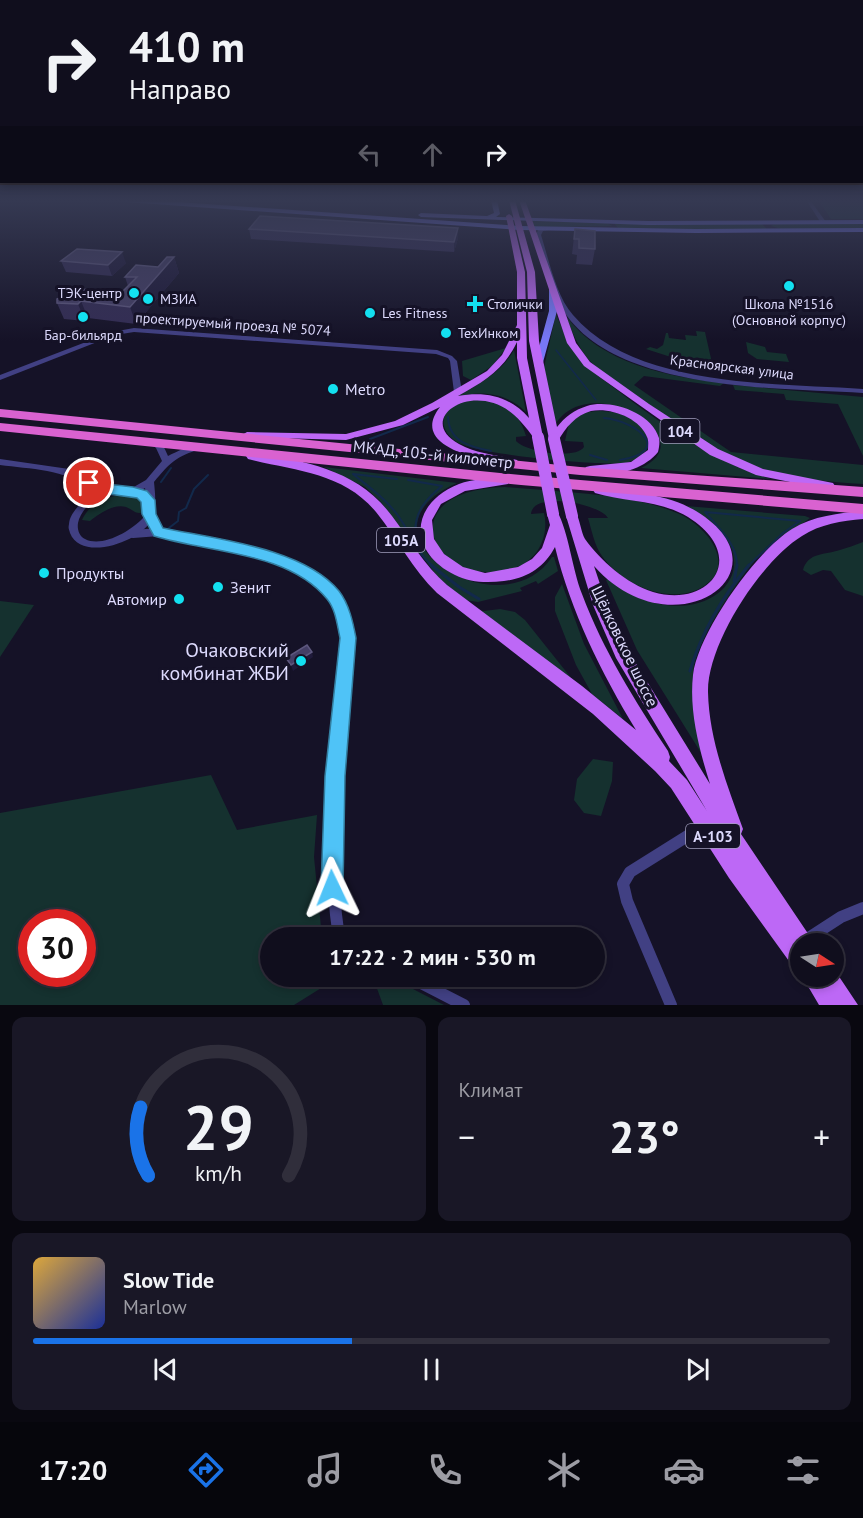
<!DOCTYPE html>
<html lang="ru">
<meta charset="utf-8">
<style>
body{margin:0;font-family:"PT Sans",sans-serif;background:#191726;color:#f1f3f6;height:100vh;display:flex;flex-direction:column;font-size:22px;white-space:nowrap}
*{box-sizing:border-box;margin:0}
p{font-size:20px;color:#9c9ca4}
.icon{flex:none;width:33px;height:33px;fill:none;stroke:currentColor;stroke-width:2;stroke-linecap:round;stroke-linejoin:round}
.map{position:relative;height:1005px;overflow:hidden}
.sheet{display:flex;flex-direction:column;gap:12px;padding:12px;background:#090810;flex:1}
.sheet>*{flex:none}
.hud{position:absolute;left:0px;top:0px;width:864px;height:183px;box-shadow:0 3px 9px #0003,0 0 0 2px #302e3b;background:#100e1d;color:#f1f3f6;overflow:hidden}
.needle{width:39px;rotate:102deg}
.tools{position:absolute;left:790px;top:933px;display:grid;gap:12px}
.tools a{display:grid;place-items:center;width:54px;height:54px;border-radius:50%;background:#100e1d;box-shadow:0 3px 9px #0003,0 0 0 2px #302e3b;font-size:30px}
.speed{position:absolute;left:18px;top:909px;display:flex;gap:12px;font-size:30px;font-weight:700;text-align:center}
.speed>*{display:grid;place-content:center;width:78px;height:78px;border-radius:50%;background:#100e1d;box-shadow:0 3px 9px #0003,0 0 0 2px #302e3b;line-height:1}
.speed .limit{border:9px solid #d22;background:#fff;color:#111}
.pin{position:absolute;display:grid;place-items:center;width:51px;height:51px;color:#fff;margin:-26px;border:3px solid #fff;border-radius:50%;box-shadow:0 2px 6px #0007}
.me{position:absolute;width:66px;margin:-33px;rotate:358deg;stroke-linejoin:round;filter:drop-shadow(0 0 4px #0008)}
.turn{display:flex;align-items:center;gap:21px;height:126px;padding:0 30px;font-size:27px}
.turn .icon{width:78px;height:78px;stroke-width:2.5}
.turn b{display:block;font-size:42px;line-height:51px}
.lanes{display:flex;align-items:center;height:57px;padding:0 30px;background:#0003;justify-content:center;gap:30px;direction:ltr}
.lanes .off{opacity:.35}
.big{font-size:45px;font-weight:800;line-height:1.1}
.sheet .widget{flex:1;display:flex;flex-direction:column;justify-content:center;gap:9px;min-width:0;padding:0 21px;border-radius:12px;background:#191726}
.sheet .dial{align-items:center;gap:0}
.dial svg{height:156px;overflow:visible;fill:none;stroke:#302e3b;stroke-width:7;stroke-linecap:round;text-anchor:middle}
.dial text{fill:#f1f3f6;stroke:none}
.song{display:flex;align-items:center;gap:18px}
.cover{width:72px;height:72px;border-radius:9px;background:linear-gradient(135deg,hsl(40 70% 55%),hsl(230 70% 35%))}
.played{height:6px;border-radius:3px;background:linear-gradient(90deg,#1a73e8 40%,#302e3b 40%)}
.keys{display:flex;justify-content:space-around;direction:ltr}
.heat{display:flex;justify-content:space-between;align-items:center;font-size:33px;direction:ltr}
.sheet .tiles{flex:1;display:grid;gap:12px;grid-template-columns:1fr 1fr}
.widget:last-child{grid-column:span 2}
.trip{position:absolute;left:260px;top:927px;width:345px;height:60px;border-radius:30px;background:#100e1d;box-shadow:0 3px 9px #0003,0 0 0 2px #302e3b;font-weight:800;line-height:60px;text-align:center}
.tabs{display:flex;height:96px;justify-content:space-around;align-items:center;background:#06060c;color:#9c9ca4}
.tabs .icon{width:42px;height:42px}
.tabs .on{color:#1a73e8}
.tabs b{font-size:27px;color:#f1f3f6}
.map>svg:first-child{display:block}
.green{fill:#15312f;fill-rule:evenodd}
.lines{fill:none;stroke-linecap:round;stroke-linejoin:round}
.stream-far2{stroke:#12294b;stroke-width:1.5}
.stream-far1{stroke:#12294b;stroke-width:2}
.stream{stroke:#12294b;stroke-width:3}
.minor-far2{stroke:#414083;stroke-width:8}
.minor-far1{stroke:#414083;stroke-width:9}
.minor{stroke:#414083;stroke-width:12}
.tertiary{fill:#414083;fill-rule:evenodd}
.secondary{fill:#7777f7;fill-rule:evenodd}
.primary{fill:#bd68f6;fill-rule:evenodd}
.trunk{fill:#d962d0;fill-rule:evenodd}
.primary-bridge{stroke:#bd68f6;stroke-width:12}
.wall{fill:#332c54}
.shaded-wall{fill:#1f1a3a}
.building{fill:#453f66;stroke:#5d577e;stroke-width:1.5}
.route{fill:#4fc3f7;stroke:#337fa1;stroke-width:1.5}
.poi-dot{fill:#13e0f0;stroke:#151227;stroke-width:2}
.labels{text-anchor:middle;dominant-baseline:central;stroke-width:6;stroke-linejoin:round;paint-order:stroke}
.far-poi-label{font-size:14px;fill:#dddafd;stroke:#151227;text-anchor:start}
.far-street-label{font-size:14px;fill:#dddafd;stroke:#151227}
.shield{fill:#151227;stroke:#a19ebd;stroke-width:1.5}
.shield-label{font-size:15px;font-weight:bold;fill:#dddafd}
.poi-label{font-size:16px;fill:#dddafd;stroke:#151227;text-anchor:start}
.street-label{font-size:16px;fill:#dddafd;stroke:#151227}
.near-poi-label{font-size:20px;fill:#dddafd;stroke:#151227;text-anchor:end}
</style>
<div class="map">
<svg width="863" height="1005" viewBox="0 0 863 1005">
<rect width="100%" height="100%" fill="#151227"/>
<path class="green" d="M818,200H847L863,204V219H831Z
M532,221L607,223L612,226L533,227Z
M614,223L762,224L768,230L618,228Z
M863,223V228L781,229L771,226L774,224Z
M556,314C567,341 576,359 598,376C652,416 706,460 771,479L641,468C707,438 589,368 555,425L544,367Z
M566,316C601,364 669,377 724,383L720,386L644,376L634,385L731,452L863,465V484C829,482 796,479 763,469C713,453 668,419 626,388C614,379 599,371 589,360C578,347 572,332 566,316Z
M696,331L705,332L712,363L677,359L646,349L650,347L657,349L663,345L666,333H668L669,338L686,340L685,335L697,336Z
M746,342L765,347L767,352L786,354L789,362L757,359L748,353Z
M506,348L492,366L471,380L463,376L462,361Z
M514,350L526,412C507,393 481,390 457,397C479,384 501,373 514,350Z
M733,385L863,397V456L838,404L786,400L784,394L735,390Z
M484,399C507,406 519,412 526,436L516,437V441C526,452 575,460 584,447L583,442L565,441L569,423C575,419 582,413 589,412C613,407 652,419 648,448C644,455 634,461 626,463C599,466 478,455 457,442C440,432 438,412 457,404C466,400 475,400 484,399Z
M324,467L457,483C344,533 501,634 552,557H554L558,571L538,584L536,581L520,588L522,591L478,602L464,600L437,576L381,502L365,487Z
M505,487C557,492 630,493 677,513C703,523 739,563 704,586C672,607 622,585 602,556C594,545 592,531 588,518H608C600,504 533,490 531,514L544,513C548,529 543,548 530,559C523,566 515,568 506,570C430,587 389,490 505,487Z
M126,494L143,500L146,506L144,512C135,515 134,510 126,507C114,503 99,514 90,521L82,520C90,502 108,496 126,494Z
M686,506L805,516L810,518C796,529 778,535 765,549C741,575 695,640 693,674C691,701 699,729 703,756L637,650L606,580L608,579C699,651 794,561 686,506Z
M863,542V596L845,590L831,571L823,570L811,575L803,570C808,552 825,555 840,550C847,548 855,545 863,542Z
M562,584L584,644L623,719L592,694L576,665L555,611V597Z
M0,601L34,605L0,657Z
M500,609L515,612L525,620L572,679L476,612Z
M593,759L613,762L612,781L601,816L584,813L574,800L577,779Z
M211,775L237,830L317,815L314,857L322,937L270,938V976L325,977L326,985L294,1005H0V813ZM32,922H82V974H32Z
M375,983L413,989L444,1005H383Z"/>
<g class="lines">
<path class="stream-far2" d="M556,350L596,400"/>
<path class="stream-far1" d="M448,417C449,442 470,447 491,451
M604,418C637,421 674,451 620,460
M370,439L428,417
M590,455L607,460
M353,474C370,488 389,501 401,520C411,535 418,555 433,566
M353,474L397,479
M408,480L442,486C426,499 415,511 415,533
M161,482L171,468
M705,512C719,529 737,543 737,566
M705,512L800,521L783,533L748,566
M165,531L178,521L179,512L186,508L194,489L208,475"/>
<path class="stream" d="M431,565L459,587L479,599
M734,581L737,565
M690,671C702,631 722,597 749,565"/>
<path class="minor-far2" d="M149,514L159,532
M133,534L159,532L285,561L296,566"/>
<path class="minor-far1" d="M293,565C312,575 330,587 340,608C357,644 341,719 337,760"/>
<path class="minor" d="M337,758C330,820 330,877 339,938
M804,941L841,917L863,908
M400,976L421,983L464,1005
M671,1005L627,901L623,884L630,872L705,825"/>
<path class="tertiary" d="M806,200H810L826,222L825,223H821Z
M547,227L549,228V230L543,231L541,235C549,260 556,296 573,315C635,388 775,383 863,389V393C778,388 622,391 567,316C550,293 544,262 535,235L539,229Z
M134,328L437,350L452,356L457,361L462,392L458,394L454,392L450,361L448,358L436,354L134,332L115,335L0,380V375L112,332Z
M153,439L163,445L168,456C178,451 190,445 201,445L202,447L201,449C176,456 170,463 154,482C155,493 157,508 152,519C142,541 82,563 70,533C69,529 68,529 69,524C70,510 86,502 89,489C67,469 29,469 0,465V459L69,469L88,478L96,485L132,488L146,480L162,461L156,448L149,442ZM145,488L146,494L140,491ZM97,491L131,494L146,503L143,518C131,531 102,548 85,539C79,536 77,529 78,523C80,511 93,502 97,491Z"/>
<path class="secondary" d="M123,200H150L520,226L696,229L863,228V232L696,233L520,230L126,202Z
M491,200H497L500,214L496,217L648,221L863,220V224L648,225L421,217L418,215L421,213L487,216L494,213Z
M549,289L556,291L557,311L542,366L538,368L534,366L549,311Z"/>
<path class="primary" d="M509,200H515L535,272L539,341L557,427C565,417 574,410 587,406C610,399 651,412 659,438C660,442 659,448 658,452C643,471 610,478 586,473L584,470L586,467L590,466L631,462L648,450C648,446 649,441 647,437C640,418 610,407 591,411C576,415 565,428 558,441L554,443L549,439L529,341L527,272Z
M519,200H525L576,343L590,362L649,404L718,449L763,469L833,483L835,486L833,489L829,490L756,475L710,455L584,366L567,343Z
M509,214L512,216L525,272L527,358L543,437L542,439H534C531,433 526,428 521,422C480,374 411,418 459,444C477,454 498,455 517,460L519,463L517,466L513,467C488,460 407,449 440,407L403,425L346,440L243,437L242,435L247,432L346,434L395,421L432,403L487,371L502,355L517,325V272L506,216ZM517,342V358L529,418C510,396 485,391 458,396C484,381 503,371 517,342Z
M252,452C306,462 357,469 392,516C410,540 424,565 447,585L582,686L636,730C601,672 571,612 555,547C544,568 527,578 504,581C488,583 470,583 455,575C408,552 409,504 459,484C472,479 490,479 504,477L508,478L510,481L508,484L465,491L441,504L432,520L434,539L444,554L463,567L485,573L518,567L532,559L542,548L550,525L547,514L553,510L557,511C569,533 572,569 582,594C603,650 635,701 668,751L670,757L669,761L687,780L707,811L616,658L593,605L566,516L568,513H576C580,520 581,532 585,539C600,560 627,584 653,592C710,609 750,556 688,517C660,500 625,502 595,493L593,490L595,487L599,486C631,492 668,494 696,511C794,571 673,655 594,566L607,605L627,649L710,784C699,749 689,711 693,675C698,633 756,551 792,529C813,516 839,513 863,511V519C842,521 820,524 802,536C761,561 707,644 708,692C709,739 727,785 743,829L741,834L815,944H801V971L794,968L729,878L671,788L655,771L593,714L437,593C412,569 398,539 376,512C343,472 295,471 248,459L246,456L248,453Z
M834,969L858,1005H819L802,976H834Z"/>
<path class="trunk" d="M0,409L580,467L863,487V497L580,475L0,417Z
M0,423L521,475L863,504V514L521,485L0,431Z"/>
<path class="primary-bridge" d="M538,437L553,514
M554,439L572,516"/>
</g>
<path class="wall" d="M249,229L458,238L454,252L251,239Z
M575,229L595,249L592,265L576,264L577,255L572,254Z
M174,257L179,273L136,324L88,318L85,321L64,319L57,303L96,290L98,294L118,296L128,286L125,277L158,267Z
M61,261L126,263L112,276L66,272Z"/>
<path class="shaded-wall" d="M458,228V238L454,252V242Z
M122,252L126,263L112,276L108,265Z
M174,257L179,273L136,324L130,307Z
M81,301L88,318L85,321L78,304Z
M312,652L313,657L293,671L291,665Z"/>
<path class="building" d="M260,216L458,228L454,242L249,229Z
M575,229L595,231V249L579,248V239H574Z
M77,249L122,252L108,265L61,261Z
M167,257H174L130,307L81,301L78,304L57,303V299L80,289L96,290L92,294L118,296L137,277H125L136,265L158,267Z
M307,645L312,652L291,665L286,658Z"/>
<linearGradient id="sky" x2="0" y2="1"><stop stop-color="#0c0a15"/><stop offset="0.59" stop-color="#353952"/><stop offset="1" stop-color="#353952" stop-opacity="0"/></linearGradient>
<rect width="863" height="341" fill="url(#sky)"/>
<path class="route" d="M89,479L98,483L133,487L147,491L155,500L156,514L163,528C216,539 304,548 339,591C349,604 353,622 356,638L345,776L343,888L340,896L332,899L324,896L321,888L325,776L340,638C337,625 336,610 327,599C288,551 209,553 154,536L142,514L141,502L137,498L94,492L90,491L82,483Z"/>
<g class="poi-dot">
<circle cx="789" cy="286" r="6"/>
<circle cx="134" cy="293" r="6"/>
<circle cx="148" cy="299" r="6"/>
<path d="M472 295h6v6h6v6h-6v6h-6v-6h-6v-6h6z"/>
<circle cx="370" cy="313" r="6"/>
<circle cx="83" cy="317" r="6"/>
<circle cx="446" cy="333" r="6"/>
<circle cx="333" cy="389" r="6"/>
<circle cx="44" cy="573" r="6"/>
<circle cx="218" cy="587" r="6"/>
<circle cx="179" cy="599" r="6"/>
<circle cx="301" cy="661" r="6"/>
</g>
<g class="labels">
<g class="far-poi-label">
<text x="122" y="293" text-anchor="end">ТЭК-центр</text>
<text x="160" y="299">МЗИА</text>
<text x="487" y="304">Столички</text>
<text x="789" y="304" text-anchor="middle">Школа №1516<tspan x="789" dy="16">(Основной корпус)</tspan></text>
<text x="382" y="313">Les Fitness</text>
<text x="458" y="333">ТехИнком</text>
<text x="83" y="335" text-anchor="middle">Бар-бильярд</text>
</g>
<g class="far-street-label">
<text transform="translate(233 324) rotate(4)">проектируемый проезд № 5074</text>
<text transform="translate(732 367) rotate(7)">Красноярская улица</text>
</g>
<g class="shield">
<rect x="660.5" y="419" width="39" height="24" rx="4.5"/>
<rect x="377" y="528" width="48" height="24" rx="4.5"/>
<rect x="686" y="824" width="54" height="24" rx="4.5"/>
</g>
<g class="shield-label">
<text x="680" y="431">104</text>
<text x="401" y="540">105A</text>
<text x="713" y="836">А-103</text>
</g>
<g class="poi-label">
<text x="345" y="389">Metro</text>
<text x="56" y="573">Продукты</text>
<text x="230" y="587">Зенит</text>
<text x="167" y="599" text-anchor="end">Автомир</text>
</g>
<g class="street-label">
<text transform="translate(433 454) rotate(6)">МКАД, 105-й километр</text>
<text transform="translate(625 646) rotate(64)">Щёлковское шоссе</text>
</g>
<g class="near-poi-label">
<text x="289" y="650">Очаковский<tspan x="289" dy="23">комбинат ЖБИ</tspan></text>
</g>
</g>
</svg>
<div class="tools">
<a><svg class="needle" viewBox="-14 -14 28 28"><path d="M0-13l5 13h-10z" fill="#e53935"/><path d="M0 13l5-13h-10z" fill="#9c9ca4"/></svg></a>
</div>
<div class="speed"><div class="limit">30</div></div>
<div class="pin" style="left:89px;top:483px;background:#d93025"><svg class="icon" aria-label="arrive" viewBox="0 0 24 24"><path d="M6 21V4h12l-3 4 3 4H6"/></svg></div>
<svg class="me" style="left:332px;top:888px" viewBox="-20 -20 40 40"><path d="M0-17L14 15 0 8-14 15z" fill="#4fc3f7" stroke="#fff" stroke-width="4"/></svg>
<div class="trip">17:22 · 2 мин · 530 m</div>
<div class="hud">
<div class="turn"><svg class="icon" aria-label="right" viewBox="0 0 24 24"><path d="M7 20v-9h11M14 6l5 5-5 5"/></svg><div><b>410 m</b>Направо</div></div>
<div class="lanes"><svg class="icon off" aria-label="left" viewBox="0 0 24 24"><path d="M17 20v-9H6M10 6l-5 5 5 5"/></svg><svg class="icon off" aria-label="ahead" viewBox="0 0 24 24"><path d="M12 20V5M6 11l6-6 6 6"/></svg><svg class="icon" aria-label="right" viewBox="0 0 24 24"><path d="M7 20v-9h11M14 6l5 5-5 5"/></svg></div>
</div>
</div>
<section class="sheet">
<div class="tiles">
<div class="widget dial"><svg viewBox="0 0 100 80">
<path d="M14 69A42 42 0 1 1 86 69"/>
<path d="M14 69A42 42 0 0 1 10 34" stroke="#1a73e8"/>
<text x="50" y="56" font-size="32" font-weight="700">29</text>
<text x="50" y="72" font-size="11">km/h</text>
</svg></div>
<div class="widget"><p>Климат</p>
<div class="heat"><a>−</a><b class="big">23°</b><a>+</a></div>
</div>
<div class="widget">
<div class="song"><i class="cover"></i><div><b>Slow Tide</b><p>Marlow</p></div></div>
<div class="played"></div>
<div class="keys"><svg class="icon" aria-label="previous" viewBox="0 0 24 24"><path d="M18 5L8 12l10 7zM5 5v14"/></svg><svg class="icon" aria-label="pause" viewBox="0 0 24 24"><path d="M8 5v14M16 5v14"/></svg><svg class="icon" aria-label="next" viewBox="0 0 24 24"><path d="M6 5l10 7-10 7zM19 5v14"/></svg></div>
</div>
</div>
</section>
<nav class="tabs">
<b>17:20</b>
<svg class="icon on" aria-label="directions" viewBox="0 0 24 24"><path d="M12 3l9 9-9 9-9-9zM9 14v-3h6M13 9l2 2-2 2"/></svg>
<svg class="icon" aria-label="music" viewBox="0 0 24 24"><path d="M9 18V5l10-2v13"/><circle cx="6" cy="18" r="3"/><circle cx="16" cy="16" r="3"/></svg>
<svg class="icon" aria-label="phone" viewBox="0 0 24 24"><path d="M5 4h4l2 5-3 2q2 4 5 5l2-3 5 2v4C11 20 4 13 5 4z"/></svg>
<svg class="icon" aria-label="climate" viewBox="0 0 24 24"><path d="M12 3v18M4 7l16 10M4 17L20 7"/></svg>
<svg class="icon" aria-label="car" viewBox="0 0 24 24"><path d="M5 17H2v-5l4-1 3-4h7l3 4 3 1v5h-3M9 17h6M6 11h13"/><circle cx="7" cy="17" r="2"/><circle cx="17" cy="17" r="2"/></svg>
<svg class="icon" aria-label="filters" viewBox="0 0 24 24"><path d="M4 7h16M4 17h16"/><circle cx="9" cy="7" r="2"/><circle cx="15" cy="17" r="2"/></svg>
</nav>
